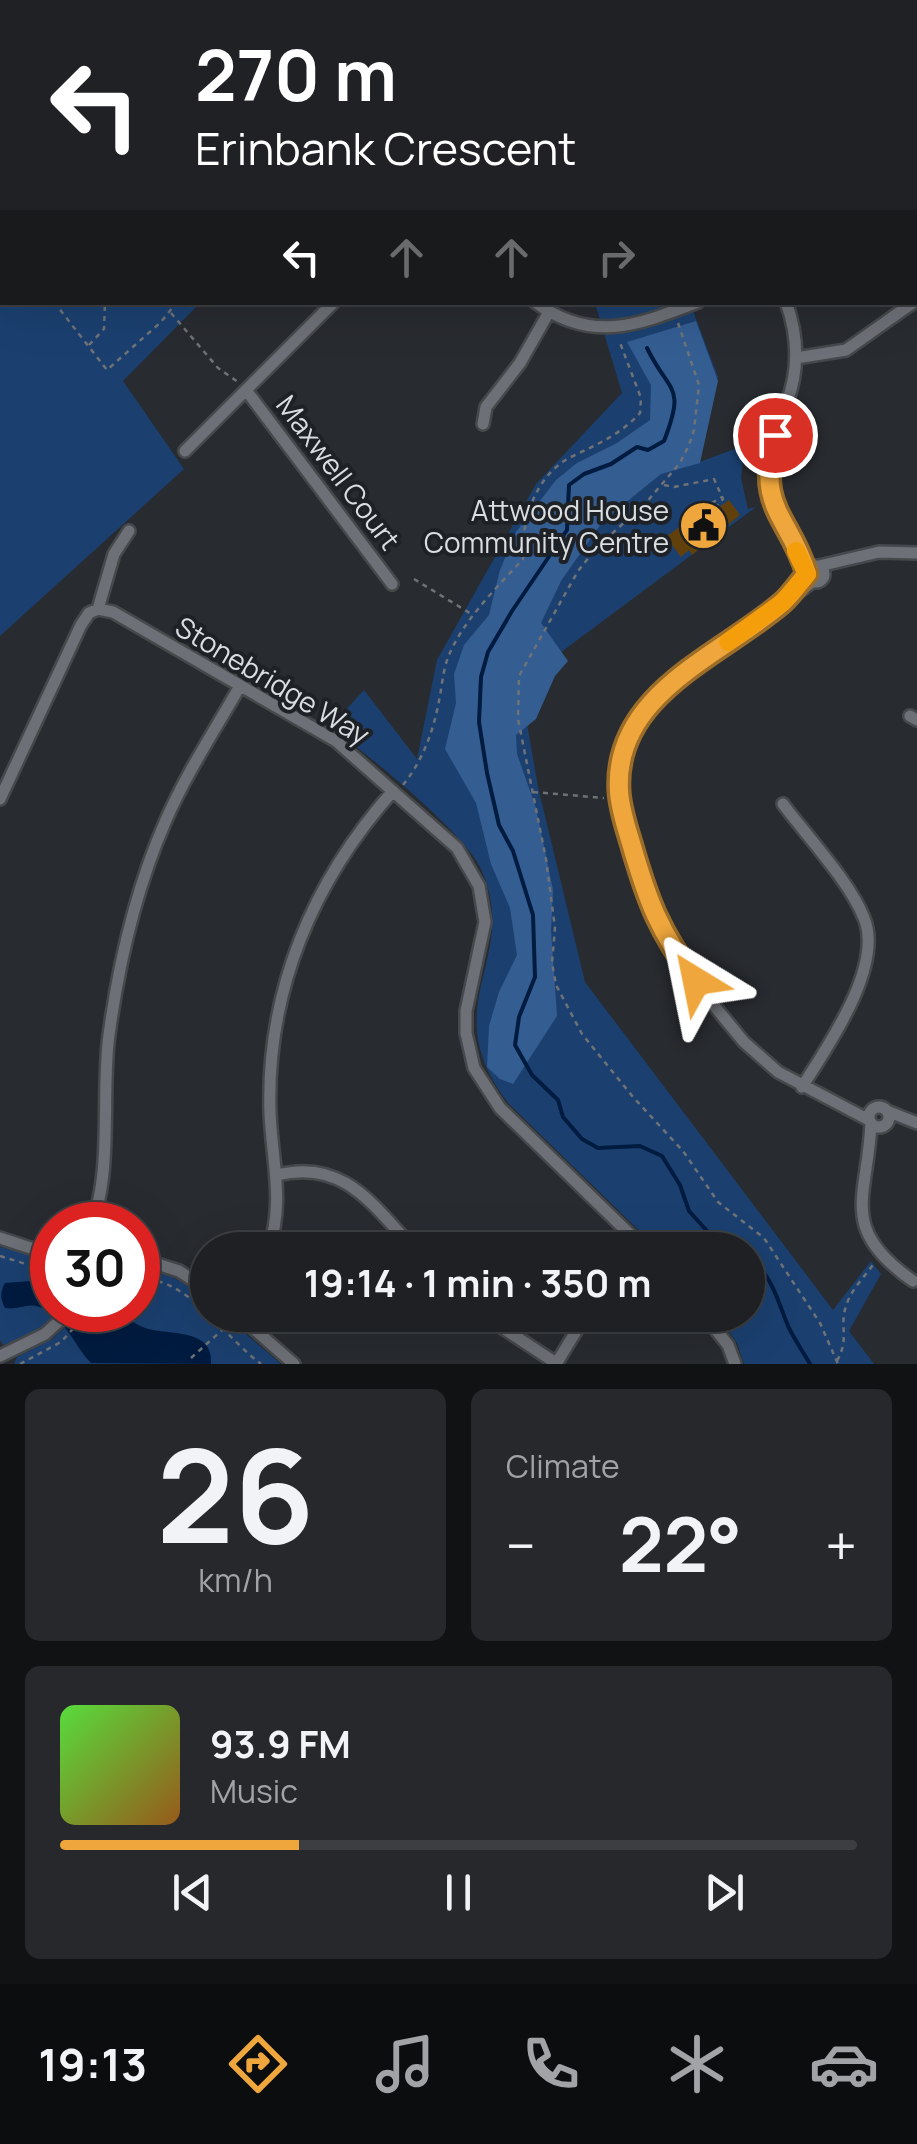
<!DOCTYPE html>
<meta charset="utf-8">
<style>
body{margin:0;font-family:Manrope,sans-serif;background:#26282c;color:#f1f3f6;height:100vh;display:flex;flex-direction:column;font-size:38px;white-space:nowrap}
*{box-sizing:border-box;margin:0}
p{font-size:32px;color:#a1a3a6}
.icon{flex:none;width:55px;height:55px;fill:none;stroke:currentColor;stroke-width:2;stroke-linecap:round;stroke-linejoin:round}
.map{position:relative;height:1364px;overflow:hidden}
.panel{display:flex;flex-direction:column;gap:25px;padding:25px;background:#101214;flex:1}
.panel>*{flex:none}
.top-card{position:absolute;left:0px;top:0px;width:918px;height:305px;box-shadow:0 10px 40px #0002,0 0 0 2px #3c3e41;background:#202124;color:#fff;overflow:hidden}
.speed{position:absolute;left:30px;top:1202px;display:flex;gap:20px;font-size:50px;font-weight:700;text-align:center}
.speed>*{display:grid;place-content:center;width:130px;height:130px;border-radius:50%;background:#1e2024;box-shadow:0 10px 40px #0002,0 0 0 2px #3c3e41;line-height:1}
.speed .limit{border:15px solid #d22;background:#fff;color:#111}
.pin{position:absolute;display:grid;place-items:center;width:85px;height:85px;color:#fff;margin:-42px;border:5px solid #fff;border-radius:50%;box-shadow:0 2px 10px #0007}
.me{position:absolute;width:110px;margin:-55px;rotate:325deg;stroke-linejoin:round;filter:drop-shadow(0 0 8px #0008)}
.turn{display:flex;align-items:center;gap:35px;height:210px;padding:0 30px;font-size:45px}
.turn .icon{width:130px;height:130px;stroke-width:2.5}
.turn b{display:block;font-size:70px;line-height:85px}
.lanes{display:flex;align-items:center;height:95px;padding:0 30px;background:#0003;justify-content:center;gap:50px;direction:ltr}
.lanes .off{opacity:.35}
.big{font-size:75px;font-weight:700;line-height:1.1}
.panel .tile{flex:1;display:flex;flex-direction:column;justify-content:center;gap:15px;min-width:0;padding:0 35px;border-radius:15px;background:#26282c}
.panel .dial{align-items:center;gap:0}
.dial b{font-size:130px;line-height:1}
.song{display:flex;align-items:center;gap:30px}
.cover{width:120px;height:120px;border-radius:15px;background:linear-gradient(135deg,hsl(110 70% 55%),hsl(30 70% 35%))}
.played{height:10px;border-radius:5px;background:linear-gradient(90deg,#efa73d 30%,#3c3e41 30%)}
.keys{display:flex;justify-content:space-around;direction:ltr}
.heat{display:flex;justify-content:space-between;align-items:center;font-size:55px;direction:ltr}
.panel .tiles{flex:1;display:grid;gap:25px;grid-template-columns:1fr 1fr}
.tile:last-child{grid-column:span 2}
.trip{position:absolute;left:190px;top:1232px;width:575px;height:100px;border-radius:50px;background:#1e2024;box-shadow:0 10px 40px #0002,0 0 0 2px #3c3e41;font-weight:700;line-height:100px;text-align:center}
.tabs{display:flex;height:160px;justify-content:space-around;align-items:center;background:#0c0d0e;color:#a1a3a6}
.tabs .icon{width:70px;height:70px}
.tabs .current{color:#efa73d}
.tabs b{font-size:45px;color:#f1f3f6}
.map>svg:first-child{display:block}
.green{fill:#1b4070}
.forest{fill:#345d92}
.water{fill:#001b40}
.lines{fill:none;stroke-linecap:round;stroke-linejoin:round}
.stream{stroke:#001b40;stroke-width:4}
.building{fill:#61400c}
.street-casing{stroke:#46494c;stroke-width:16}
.path{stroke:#6f7276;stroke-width:2.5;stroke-dasharray:5 5;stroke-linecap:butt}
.street{stroke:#6d7076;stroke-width:11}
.route-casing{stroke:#9b6d28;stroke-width:25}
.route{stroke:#efa73d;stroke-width:18}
.slow{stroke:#f59e0b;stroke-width:18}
.labels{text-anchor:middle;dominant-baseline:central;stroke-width:8;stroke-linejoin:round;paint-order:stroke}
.street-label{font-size:28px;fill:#dbdee0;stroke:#1e2226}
.poi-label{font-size:28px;fill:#dbdee0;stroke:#1e2226;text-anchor:end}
</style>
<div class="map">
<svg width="917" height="1364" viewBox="0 0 917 1364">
<rect width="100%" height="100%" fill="#282b30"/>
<path class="green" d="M0,0H407L2,2V302L200,303L123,381L184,469L0,636Z
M595,303H690L718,377L697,463L745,445L741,478L748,509L756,507L537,670L525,712L538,787L585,982L833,1310L871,1261L881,1274L849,1331L874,1364H744L737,1343L717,1315H748V1250H659L509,1104C432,1005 522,961 481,869C464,832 366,753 330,727L364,690L417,759L437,660L536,484L622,393Z
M0,1247L52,1260V1310L63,1313L37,1331L3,1345L0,1340Z
M138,1269C166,1270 186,1283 207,1301L208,1315H224L281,1364H14L17,1357L52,1339L83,1310H138Z"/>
<path class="forest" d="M407,0H637L640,2H406Z
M696,321L718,381L700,463L661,474L603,521L561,581L541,623L568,661L555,676L536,719L516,735L517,754L536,808L553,890L551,931L557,1016L513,1084L500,1079L487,1067L489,1026L499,992L517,955L510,908L491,864L476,803L445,749L456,703L454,674L464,645L489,615L500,570L516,532L556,480L577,463L617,443L650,420L651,385L627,342Z"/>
<path class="water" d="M30,1281L52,1295V1310H75L92,1318C126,1300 121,1322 149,1329C172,1335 214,1329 211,1364L91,1363C74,1346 63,1312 36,1306C26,1304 17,1310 5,1308C0,1299 0,1292 5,1283Z"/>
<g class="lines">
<path class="stream" d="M566,0L568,2
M647,348C670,395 686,384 664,441L648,450L637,447L611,464L584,474L569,485L567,530L512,611L488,652L481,677L479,722L487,773L499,825L513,851L533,915L535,977L519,1017L515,1045L532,1075L558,1100L563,1117L582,1139L598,1148L640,1146L662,1156L680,1185L689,1211L708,1232L735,1250
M748,1258C774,1276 777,1301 789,1328C795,1340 803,1352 810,1364"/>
</g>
<path class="building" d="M729,500L740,515L692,555L689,550L681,557L666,537L710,504L715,510Z"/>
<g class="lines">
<defs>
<path id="street" d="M758,0L762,2
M784,2L785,0
M535,302C592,344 638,325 698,302
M786,302C798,335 799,370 787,402C780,425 769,446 769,470C768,506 788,542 808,571
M796,358L846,350L914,302
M246,390L392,584
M483,424L486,407L520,363L549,312
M185,451L334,302
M808 574a8 8 0 1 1 16 0a8 8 0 1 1-16 0Z
M819,566L879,552L917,553
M812,582L651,702L629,734L622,753L618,792L636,862L658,926L716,1008L744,1042L778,1072L869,1120
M98,609L113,612L336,741L457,848L479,886L485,922L466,1011V1033L474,1068L500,1108L646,1250
M910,716L917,720
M0,799L81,625L89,613L98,609L114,554L129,531
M783,804C806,835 850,882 864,918C884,966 828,1046 802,1087
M869 1117a10 10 0 1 1 20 0a10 10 0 1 1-20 0Z
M887,1111L917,1123
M871,1123C868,1197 837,1228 913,1281
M277,1175C345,1158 374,1207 415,1250
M91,1225C113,1174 101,1092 109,1035C119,961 136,888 166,820C186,774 215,730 240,686
M0,1238L52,1255
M268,1250C285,1204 272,1161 270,1113C266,991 313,881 393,791
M138,1258L179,1271L208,1290
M238,1315L294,1364
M483,1315L556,1363
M704,1315L728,1345L735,1364
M0,1356L45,1334L71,1310
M556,1364L586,1315"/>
</defs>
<use href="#street" class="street-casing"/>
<path class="path" d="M540,0L542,2
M601,0L604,2
M878,0L880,2
M483,2L487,0
M590,2H595
M662,2L666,0
M915,48L917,51
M0,82L2,85
M0,231L2,234
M54,302L107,370L161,322L177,302
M171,313L218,368L238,382
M678,323L699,385L694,430L689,445L680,463L644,505L598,546L578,571L519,676L518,719L546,859L555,928L552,963L556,985L582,1034L633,1097L683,1151L718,1202L764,1238L820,1323L838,1364
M89,345L104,329L105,302
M664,485L674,487L714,479L723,499L714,509
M703,508L722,497
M414,579L473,615
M403,785C423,760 433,732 439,701C442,686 443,669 449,655C463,621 497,587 523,559C521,521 535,474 573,456C598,444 621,434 640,413L641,398L619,340
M533,792L604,798
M0,1256L52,1272
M138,1278C190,1279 220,1333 261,1364
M191,1358L230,1323
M837,1361C850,1337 839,1328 846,1306C851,1290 864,1277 873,1265
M20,1364L61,1342L90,1310"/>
<use href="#street" class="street"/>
</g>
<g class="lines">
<defs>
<path id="route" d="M696,981C659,931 648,902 631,843C626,826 620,809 619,791C613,694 720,656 782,603C791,595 799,583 807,574C789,515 756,510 775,435"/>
</defs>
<use href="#route" class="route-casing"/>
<use href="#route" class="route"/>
<path class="slow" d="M728,642L783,602L807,574L796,551"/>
</g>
<defs>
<symbol id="civic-disc" viewBox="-11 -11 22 22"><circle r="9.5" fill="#efa73d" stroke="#1e2226"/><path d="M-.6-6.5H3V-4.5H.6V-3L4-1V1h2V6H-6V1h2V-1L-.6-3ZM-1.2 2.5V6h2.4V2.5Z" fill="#111"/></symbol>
</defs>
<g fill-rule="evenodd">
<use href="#civic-disc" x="676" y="498" width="55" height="55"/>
</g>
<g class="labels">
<g class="street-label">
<text transform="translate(339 472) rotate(53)">Maxwell Court</text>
<text transform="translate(273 680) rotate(31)">Stonebridge Way</text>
</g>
<g class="poi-label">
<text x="669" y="510">Attwood House<tspan x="669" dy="32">Community Centre</tspan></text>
</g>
</g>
</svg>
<div class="speed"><div class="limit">30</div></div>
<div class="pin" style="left:775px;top:435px;background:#d93025"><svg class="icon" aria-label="arrive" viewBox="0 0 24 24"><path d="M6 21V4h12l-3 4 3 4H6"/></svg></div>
<svg class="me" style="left:696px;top:981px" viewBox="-20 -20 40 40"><path d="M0-17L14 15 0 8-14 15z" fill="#efa73d" stroke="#fff" stroke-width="4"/></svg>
<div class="trip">19:14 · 1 min · 350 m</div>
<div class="top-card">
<div class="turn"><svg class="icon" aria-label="left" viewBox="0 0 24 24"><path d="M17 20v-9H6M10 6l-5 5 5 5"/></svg><div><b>270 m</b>Erinbank Crescent</div></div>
<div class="lanes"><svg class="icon" aria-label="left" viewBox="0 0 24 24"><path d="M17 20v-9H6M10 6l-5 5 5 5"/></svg><svg class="icon off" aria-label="ahead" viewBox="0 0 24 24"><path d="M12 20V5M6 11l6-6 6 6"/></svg><svg class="icon off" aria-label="ahead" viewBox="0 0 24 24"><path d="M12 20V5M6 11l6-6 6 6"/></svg><svg class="icon off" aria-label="right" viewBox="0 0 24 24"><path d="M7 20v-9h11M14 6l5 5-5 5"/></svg></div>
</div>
</div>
<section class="panel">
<div class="tiles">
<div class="tile dial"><b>26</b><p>km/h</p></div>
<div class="tile"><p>Climate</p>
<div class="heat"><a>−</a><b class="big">22°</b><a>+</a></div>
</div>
<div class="tile">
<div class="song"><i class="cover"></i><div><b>93.9 FM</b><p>Music</p></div></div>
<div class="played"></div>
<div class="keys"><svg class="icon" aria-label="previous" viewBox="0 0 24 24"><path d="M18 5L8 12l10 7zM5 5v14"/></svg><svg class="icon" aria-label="pause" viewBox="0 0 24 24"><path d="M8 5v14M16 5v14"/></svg><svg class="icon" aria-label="next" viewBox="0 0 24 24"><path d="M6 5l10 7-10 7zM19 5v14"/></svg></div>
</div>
</div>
</section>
<nav class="tabs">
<b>19:13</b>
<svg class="icon current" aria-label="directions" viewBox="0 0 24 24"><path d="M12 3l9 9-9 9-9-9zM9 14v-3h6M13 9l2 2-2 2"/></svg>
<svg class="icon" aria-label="music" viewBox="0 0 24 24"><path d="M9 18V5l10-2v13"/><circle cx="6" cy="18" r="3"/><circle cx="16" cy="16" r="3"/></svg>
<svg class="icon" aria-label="phone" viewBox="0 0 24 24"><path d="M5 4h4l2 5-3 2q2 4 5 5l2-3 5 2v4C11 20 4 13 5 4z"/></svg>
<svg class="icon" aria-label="climate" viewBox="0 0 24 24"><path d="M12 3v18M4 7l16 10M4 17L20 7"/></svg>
<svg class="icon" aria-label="car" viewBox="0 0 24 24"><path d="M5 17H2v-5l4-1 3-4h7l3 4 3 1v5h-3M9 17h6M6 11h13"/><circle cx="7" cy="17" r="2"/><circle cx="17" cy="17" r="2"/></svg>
</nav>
